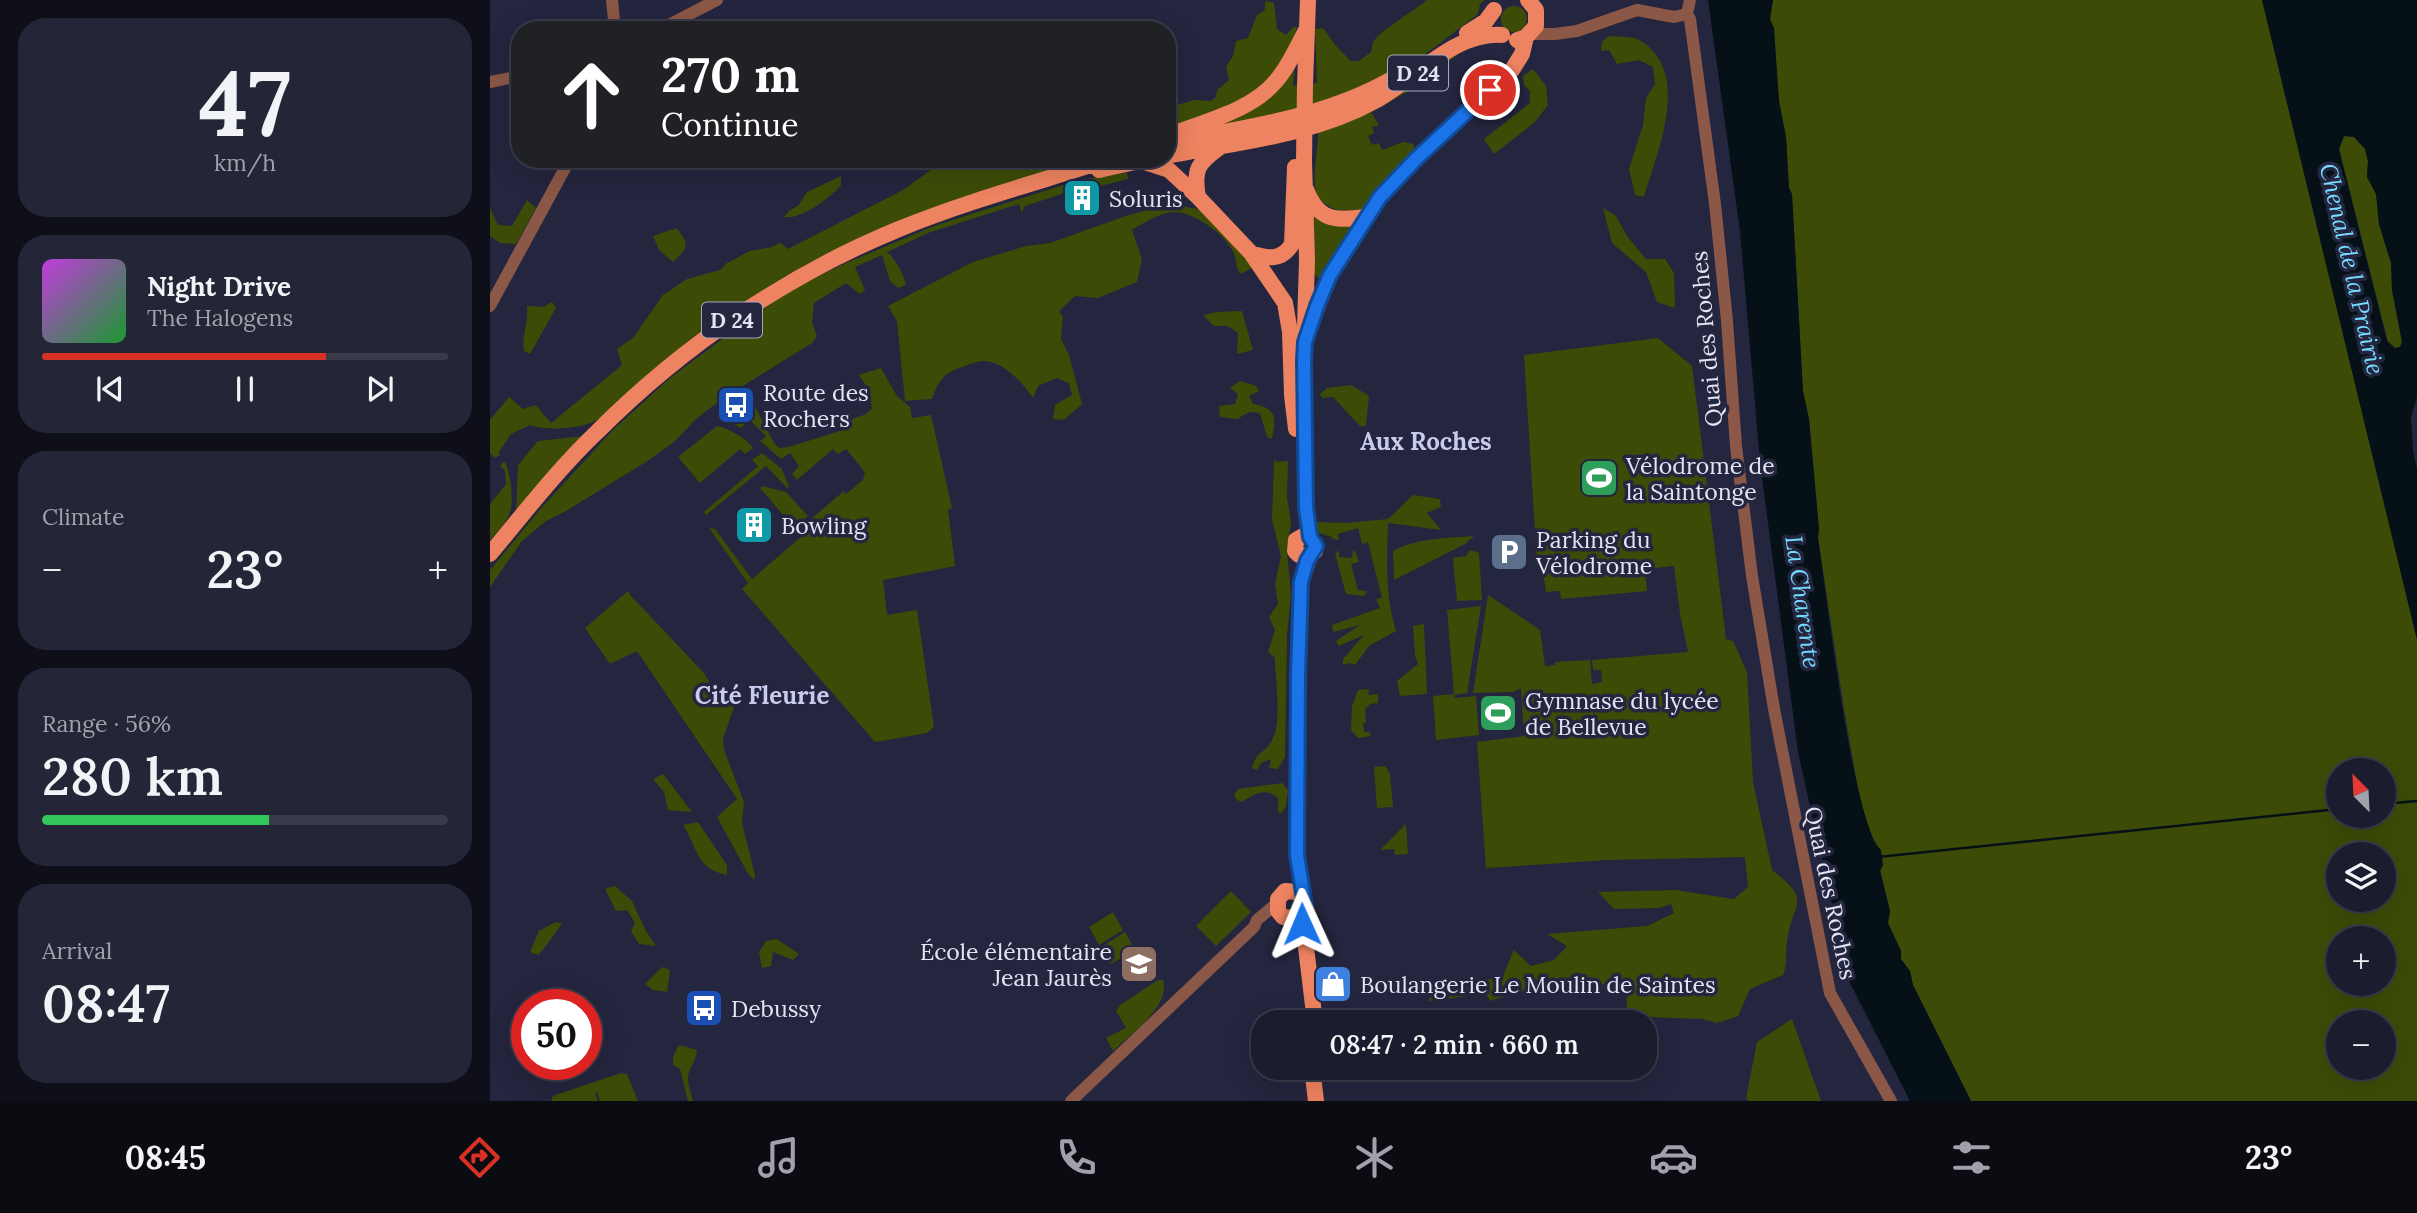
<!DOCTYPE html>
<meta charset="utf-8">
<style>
body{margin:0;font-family:Lora,serif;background:#242536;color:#f1f3f6;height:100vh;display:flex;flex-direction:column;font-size:26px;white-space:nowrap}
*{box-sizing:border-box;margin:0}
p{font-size:23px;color:#a0a1aa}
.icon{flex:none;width:38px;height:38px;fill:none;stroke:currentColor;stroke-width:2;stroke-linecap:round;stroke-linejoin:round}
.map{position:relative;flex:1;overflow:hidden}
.drawer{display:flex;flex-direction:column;gap:18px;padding:18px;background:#0f0f19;width:490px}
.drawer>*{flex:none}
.guide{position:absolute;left:21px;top:21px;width:665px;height:147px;border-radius:28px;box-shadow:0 7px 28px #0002,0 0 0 2px #393a4a;background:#202124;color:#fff;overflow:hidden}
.needle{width:46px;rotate:336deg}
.fabs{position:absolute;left:1836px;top:758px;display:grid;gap:14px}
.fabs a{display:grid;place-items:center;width:70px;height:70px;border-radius:50%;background:#1b1c2e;box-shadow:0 7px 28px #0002,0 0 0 2px #393a4a;font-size:35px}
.speed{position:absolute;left:21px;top:989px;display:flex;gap:14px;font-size:35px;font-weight:700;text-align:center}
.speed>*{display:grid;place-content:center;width:91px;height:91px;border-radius:50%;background:#1b1c2e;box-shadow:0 7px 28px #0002,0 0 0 2px #393a4a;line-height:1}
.speed .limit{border:10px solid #d22;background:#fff;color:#111}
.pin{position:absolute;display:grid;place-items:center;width:60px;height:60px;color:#fff;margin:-30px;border:4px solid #fff;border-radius:50%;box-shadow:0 2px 7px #0007}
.me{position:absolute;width:77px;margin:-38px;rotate:359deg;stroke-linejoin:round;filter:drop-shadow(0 0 5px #0008)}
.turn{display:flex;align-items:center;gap:24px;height:147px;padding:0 35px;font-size:32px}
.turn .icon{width:91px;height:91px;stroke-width:2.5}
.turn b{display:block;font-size:49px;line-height:60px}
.big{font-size:52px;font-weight:600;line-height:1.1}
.drawer .tile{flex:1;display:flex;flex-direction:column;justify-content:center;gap:10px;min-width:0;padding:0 24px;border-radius:28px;background:#242536}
.drawer .dial{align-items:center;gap:0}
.dial b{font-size:91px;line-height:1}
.song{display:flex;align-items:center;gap:21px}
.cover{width:84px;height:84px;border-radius:10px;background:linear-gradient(135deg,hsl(290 70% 55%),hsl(130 70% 35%))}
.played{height:7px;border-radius:4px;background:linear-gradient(90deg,#d93025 70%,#393a4a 70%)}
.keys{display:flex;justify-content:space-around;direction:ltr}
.heat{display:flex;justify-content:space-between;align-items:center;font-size:38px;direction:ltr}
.charge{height:10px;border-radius:5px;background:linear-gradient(90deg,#34c759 56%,#393a4a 0)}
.trip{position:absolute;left:761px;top:1010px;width:406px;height:70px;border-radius:28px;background:#1b1c2e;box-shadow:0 7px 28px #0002,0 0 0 2px #393a4a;font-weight:600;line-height:70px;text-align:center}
.menu{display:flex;height:112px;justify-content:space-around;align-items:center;background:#0b0b12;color:#a0a1aa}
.menu .icon{width:49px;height:49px}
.menu .active{color:#d93025}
.menu b{font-size:32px;color:#f1f3f6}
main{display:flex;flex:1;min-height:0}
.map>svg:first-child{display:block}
.green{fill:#3c4c07;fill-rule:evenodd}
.water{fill:#051116;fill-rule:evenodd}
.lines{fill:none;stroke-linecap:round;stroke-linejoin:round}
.stream{stroke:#051116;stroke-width:2.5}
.minor{stroke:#8b5746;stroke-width:12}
.major{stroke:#ed8360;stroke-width:16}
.major-bridge{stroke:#ed8360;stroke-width:16}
.route-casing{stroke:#114b97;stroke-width:18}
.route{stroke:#1a73e8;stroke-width:12}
.labels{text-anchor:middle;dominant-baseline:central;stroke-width:7;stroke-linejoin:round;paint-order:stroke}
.shield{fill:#24253e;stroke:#a9aabd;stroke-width:2}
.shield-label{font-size:21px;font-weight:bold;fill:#e2e3f4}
.poi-label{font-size:23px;fill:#e2e3f4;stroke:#24253e;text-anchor:start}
.street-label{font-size:23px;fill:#e2e3f4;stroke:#24253e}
.water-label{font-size:24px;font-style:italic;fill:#74dbff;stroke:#24253e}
.neighbourhood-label{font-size:24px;font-weight:bold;fill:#c9cbed;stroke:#24253e}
</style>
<main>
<section class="drawer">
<div class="tile dial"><b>47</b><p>km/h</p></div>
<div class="tile">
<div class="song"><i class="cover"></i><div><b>Night Drive</b><p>The Halogens</p></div></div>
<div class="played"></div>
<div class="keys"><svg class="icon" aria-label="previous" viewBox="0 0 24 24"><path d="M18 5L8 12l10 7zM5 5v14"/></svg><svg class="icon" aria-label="pause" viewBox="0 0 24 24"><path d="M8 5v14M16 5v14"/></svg><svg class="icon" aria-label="next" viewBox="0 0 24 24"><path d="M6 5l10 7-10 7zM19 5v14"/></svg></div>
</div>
<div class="tile"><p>Climate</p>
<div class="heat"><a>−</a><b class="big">23°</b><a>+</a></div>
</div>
<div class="tile"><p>Range · 56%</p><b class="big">280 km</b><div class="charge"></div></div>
<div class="tile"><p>Arrival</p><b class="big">08:47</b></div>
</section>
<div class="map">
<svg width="1927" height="1101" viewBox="0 0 1927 1101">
<rect width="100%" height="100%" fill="#24253e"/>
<path class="green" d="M937,0H995L990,4L988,14C957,37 926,64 890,82C833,110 766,119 703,134L805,65L803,86L827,83L825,29L833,28L846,46L861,61H869L881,52C882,48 882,44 884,41C888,32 927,9 937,0Z
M1283,0H1772L1927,638V1101H1481L1423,985L1420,971L1411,959V951L1398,923L1400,911L1384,844L1370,801L1354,708L1328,538L1329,529L1319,419L1313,391L1302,194L1299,188L1296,137L1289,101L1280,19ZM1848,770H1894V816H1848ZM1848,854H1894V900H1848ZM1848,938H1894V984H1848ZM1848,1022H1894V1068H1848Z
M775,1L784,3L787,29L796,35L803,27H807C803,40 799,56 790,67C764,101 716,113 677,129V105L680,107L704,100L721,101L726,97L727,90L739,80L736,67L743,56L746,41L758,38L767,15L775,10Z
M1011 19a13 13 0 1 1 26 0a13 13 0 1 1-26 0Z
M1119,36C1128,37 1144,36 1151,41C1202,73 1167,152 1154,197L1145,195L1139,169L1153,125L1156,98L1165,84L1163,67L1149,60L1127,64L1119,50L1111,51L1112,42Z
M976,48L924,88L881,112L889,125L882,127L884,133L878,136L882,145L889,143L892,150L913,142L923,144L926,151C916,162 881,204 870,210C857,216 834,208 827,195C821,181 829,146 828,130Z
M1043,69L1056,86L1058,105L1044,123L1004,154L994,139L1040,103V91L1034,85L1033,76Z
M1854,136L1864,137L1875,149L1878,161L1877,177L1886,194L1889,224L1901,263L1902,290L1912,342L1910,347L1905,348L1898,342L1849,149Z
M456,159H600C476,198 346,233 240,313C209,336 177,359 147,384C133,395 119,415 103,422C86,429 58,431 40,425L21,434L9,452L10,455L5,458L0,453V420L19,397L33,409L46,405L61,423L132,365L127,349L143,338L173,295L197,279L230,270L237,263L260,251L282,247L290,243L298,249L413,190Z
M637,173L638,179L583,193L581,191L535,206L532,213L529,204L438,233L397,252C406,260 413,272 416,285L408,288L400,281L392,255L365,267L375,290L370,294L356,283L324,303L322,322L327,336L322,343L232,399L207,418L185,441L159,460L76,511L56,521L32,541L0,587V570L52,507L123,430L180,378L263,316L306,287L354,264L444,226L589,180Z
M351,176V185C340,198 311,220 294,217L299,211L309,205L317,192Z
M37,200L46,208L26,244L10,243L0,236V208L8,225L22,226Z
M678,204L708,209L728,223L763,267L751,274C744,265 748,263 744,254C737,235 703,211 683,212C670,213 653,223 642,230L652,259L647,282L608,298L585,296L569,311L573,317L571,339L579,355L592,404L574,420L563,419L565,405L582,395L579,383L567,378L548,386L543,398C532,382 512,359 491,361C486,362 480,364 475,366C455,372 448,380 442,399L415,401L407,321L398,306L483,262L536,246L560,243L636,216Z
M820,206L869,221L833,278H828L823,273Z
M1113,208L1126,216L1137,236L1156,259H1175L1184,273L1185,308L1167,302L1156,272L1122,243Z
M187,228L196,242L194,251L183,262L169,250L163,236Z
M62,302L66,308L40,354L34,351C31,336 39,323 37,306L53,307Z
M752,311L763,350L747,354L748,333L737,326H724L713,315L727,312Z
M1168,338L1202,366L1236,639L1243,641L1257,672L1263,782L1282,870C1324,902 1302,901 1297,942C1295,954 1298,963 1293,975L1260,989L1248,1016L1227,1023L1213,1019L1156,1017L1137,1011L1136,985L1107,984L1082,994C1079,992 1076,989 1072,988C1058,983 1015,996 1000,1001L996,994L938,1001L943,991L1013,976L1024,950L1041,966L1064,960L1077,946L1057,934L1157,926L1184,913L1181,904L1169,908L1124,909L1108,892L1185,890L1244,899L1258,887L1255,857L1118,860L996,868L987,742L1034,736L1031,688L1023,692L983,693L998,595L1050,630L1055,666L1065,665V662L1100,660L1102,684L1112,682L1111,670H1103L1102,660L1198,652L1190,614L1184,566L1155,569L1157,591L1071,599L1070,591L1056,592L1052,566L1047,563L1034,355Z
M391,368L407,396L420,407L422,418L441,415L462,508L458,510L465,566L393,580L397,615L427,610L444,727L437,733L385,742L252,589L258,583L219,528L225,529L262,579L312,536L321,519L354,491L356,494L373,480L375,472L356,449L348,454L343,449L307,480L302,474L309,466L300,453L291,459L270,441L276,436L260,420L251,428L234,418L260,397L284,443L289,448L299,447L359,428L360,420L376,414L382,408L379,390L369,375Z
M750,381L766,386L769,391L759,396L763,404C787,408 786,417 782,439L777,437L770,413L759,412L747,419L730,417L729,406L745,404L748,394L740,388Z
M861,385L879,396L876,426H870L843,397L832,398L830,394L837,388Z
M227,426C240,429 256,438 263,448L255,454L250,449L210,483L188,457Z
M95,436L26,514L28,465L48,441Z
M272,453L292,469L299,487L297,488L276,466L216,515L214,512L268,466L262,460Z
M784,460L789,462L798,461L797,497L801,522L797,551L801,594L797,635L795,757L788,769L779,768L781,759L771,763L767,770L762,768C768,749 773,755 781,742C793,723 785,680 785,658L778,652L785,630L779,617L788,604L785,584L791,556L782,520Z
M13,462H15C21,475 25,504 18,518C13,526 6,533 0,540V504L16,484L15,471L10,466Z
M272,486L296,492L318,516L304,528L270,488Z
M923,495L950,499L951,507L937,513L951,530L898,523C897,559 895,596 906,631L879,646L865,665L860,663L853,665V659L874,635L849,646L846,641L870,625L843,632L842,625L890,608L886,599L892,598L878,542L872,544L868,528L848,534L849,540L843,539L842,537L829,533L826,522L855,523L898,519Z
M984,536L975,544L904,580L903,551C926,538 958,538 984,536Z
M849,550V557L862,558L863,550L865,551L869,562L861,564L868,590L876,591V594L873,596L856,594L845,554Z
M980,550L989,553L992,600L967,601L963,558L976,556Z
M138,591L140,595L214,673L230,701L244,707L233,739L234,750L254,802L252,823L265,875L264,880L257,872L227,817L247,799L147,651L120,664L95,628Z
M991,606L977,693L964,695L965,698L986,696L989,735L946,740L943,696L964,694L957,610Z
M934,624L937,694L910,696L907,681L928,664L925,656L923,626Z
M879,689L878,695L888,694V703L880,704L875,709L876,723H873L874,732H879L881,736L868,738L861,730L862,706L868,690Z
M895,766L900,774L903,807L887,808L884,767Z
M173,774L202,812L178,810L174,792L163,779Z
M792,783L798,790L796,806L792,813L788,812V798C776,787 764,794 752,802L747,800L744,795L748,789Z
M208,822L237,865V875C206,869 208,849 193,825Z
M916,824L918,854L905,855L904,849L890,850Z
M125,886L142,901L156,931L166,946L149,944L141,931L145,923L137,910L126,911L115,889Z
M741,891L761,912L726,946L706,926Z
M623,912L633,930L609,945L599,927Z
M66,922L72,924L49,955L40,952L49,931Z
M635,932L645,950L621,964L611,947Z
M287,939L309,954L303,960L283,952L281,966L272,968L269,952L276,941Z
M172,967L180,970L177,992L163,990L155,984Z
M668,980H673C681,1006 641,1034 623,1051L616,1038L636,1028L626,1011L630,1005Z
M1302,1019L1331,1101H1259L1256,1098L1267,1042Z
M189,1045L207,1050C205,1063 203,1062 199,1072C196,1081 201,1093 203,1101H198L190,1069L183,1065V1057Z
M131,1073L137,1074L148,1101H110L107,1092L105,1093L108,1101H61L63,1096Z"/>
<path class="water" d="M1218,0H1283L1280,19L1284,28L1289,101L1296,137L1299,188L1302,194L1313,391L1319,419L1329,529L1328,538C1336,588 1363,826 1391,850L1393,865L1390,871L1400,911L1398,923L1411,951V959L1420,971L1423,985L1481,1101H1420L1359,981L1308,752L1270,462L1250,231Z
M1772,0H1927V397L1921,417L1923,451L1927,468V640ZM1854,136L1864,137L1875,149L1878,161L1877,177L1886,194L1889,224L1901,263L1902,290L1912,342L1910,347L1905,348L1897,341L1849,149Z"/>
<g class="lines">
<path class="stream" d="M681,87L685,102
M1894,804L1927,801
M1388,857L1848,809"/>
<path class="minor" d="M122,0L125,30
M1197,14L1200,19L1225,204L1237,321L1246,446L1262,576L1284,709L1340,993L1401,1101
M1197,14L1200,0
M169,30L227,0
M1041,34H1065L1087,31L1147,10L1184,17L1197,14
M0,82L30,76
M0,306L80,159
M581,1101L764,927L767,920L786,904"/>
<path class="major" d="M977,33L996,21L1004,10
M1027,40L1036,37L1046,26V10L1038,0
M815,85L818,0
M680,135C715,121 761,111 786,81C799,66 807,47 816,30
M677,143C754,127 832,119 902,79
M677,156C748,142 821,136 885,101C924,80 965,31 1012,35
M651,161L679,170L708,197L761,253L795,303L800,332L802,395L806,429
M814,161L817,260L814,361L816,507L820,537L826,546L825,551L820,556L809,555L805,551L806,540L815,535L820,537
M609,170L659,159
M816,189C828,221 845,221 875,217
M708,197C703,169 708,163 730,147
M761,253C777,259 792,261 802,244L805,167
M820,327L840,274L890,197L926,159L1022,70L1032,54L1036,37
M0,554C35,512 68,469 108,431C194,345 297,275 409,229C477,201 549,182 620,159
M812,896L807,892L795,891L788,899V911L793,917L806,918L812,914L815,905L807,855L808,676L811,582L820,556
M812,914L825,1022
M822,1068L826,1101"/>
<path class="major-bridge" d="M814,161L815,85"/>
</g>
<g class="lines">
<defs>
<path id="route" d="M812,924V914L815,905L807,855L808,676L811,582L817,561L826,546L820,537L816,507L814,361L815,342L827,306L840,275L890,197L926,159L1000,90"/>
</defs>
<use href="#route" class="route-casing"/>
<use href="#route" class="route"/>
</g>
<defs>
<symbol id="building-square" viewBox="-11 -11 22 22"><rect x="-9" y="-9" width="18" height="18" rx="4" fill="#0f9aa8" stroke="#24253e"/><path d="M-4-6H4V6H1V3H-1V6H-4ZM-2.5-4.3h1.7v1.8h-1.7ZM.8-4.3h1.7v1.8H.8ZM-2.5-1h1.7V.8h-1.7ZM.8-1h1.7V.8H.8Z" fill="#fff"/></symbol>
<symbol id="bus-square" viewBox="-11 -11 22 22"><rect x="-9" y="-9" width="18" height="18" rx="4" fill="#1a4fb4" stroke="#24253e"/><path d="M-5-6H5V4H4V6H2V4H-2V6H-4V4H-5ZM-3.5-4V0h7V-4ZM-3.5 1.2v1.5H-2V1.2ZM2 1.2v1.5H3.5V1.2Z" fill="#fff"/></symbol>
<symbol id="stadium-square" viewBox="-11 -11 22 22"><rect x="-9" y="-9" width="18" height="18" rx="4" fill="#2e9e5b" stroke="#24253e"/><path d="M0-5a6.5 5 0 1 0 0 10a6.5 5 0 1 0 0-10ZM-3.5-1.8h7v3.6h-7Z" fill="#fff"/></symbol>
<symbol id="parking-square" viewBox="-11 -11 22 22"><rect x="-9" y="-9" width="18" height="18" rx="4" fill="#5c6f8a" stroke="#24253e"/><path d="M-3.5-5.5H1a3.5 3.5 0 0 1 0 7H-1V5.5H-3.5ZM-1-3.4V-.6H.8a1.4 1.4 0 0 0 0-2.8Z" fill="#fff"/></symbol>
<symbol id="school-square" viewBox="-11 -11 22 22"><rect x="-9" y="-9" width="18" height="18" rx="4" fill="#8d6e63" stroke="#24253e"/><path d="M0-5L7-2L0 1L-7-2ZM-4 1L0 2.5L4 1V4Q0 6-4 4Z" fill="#fff"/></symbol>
<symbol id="shop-square" viewBox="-11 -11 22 22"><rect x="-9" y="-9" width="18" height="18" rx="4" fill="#3f7fe0" stroke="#24253e"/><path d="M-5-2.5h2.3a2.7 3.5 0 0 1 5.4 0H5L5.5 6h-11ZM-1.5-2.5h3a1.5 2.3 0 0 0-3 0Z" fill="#fff"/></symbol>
</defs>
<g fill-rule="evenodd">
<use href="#building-square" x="570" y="176" width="44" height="44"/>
<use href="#bus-square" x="224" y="383" width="44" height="44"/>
<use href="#stadium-square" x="1087" y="456" width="44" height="44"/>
<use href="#building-square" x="242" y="503" width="44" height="44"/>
<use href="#parking-square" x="997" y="530" width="44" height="44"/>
<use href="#stadium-square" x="986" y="691" width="44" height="44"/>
<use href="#school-square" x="627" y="942" width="44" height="44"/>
<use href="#shop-square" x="821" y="962" width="44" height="44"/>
<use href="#bus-square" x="192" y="986" width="44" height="44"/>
</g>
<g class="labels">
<g class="shield">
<rect x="898" y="55.5" width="60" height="35" rx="5"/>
<rect x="212" y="302.5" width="60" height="35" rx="5"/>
</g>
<g class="shield-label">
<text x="928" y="73">D 24</text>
<text x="242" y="320">D 24</text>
</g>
<g class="poi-label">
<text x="619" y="198">Soluris</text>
<text x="273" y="392">Route des<tspan x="273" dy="26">Rochers</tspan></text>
<text x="1136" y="465">Vélodrome de<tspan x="1136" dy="26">la Saintonge</tspan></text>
<text x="291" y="525">Bowling</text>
<text x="1046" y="539">Parking du<tspan x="1046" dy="26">Vélodrome</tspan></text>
<text x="1035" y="700">Gymnase du lycée<tspan x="1035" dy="26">de Bellevue</tspan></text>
<text x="622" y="951" text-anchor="end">École élémentaire<tspan x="622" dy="26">Jean Jaurès</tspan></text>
<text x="870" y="984">Boulangerie Le Moulin de Saintes</text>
<text x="241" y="1008">Debussy</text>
</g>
<g class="street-label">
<text transform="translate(1216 339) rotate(-95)">Quai des Roches</text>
<text transform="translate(1341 893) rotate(78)">Quai des Roches</text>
</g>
<g class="water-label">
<text transform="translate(1862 269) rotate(77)">Chenal de la Prairie</text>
<text transform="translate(1313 602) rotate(82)">La Charente</text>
</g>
<g class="neighbourhood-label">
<text x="936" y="441">Aux Roches</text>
<text x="272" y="695">Cité Fleurie</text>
</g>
</g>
</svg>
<div class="fabs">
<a><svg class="needle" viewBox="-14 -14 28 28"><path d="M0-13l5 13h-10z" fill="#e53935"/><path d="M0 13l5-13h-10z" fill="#a0a1aa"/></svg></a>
<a><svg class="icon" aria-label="layers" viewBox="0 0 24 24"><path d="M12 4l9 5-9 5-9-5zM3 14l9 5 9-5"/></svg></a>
<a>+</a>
<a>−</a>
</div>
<div class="speed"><div class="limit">50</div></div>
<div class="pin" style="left:1000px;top:90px;background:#d93025"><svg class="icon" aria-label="arrive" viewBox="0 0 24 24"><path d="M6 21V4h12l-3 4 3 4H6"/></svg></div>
<svg class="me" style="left:812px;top:924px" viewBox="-20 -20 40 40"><path d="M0-17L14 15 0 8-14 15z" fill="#1a73e8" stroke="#fff" stroke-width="4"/></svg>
<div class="trip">08:47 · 2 min · 660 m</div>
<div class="guide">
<div class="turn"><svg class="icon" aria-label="ahead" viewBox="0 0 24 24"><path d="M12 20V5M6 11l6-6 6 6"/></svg><div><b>270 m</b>Continue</div></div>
</div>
</div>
</main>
<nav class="menu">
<b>08:45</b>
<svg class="icon active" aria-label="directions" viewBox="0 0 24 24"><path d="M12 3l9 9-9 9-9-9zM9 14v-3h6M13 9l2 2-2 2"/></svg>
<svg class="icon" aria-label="music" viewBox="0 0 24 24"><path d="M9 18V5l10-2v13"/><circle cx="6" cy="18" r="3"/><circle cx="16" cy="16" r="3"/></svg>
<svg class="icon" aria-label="phone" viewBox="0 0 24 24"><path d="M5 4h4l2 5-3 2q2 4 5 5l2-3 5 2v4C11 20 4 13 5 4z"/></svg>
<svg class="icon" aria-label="climate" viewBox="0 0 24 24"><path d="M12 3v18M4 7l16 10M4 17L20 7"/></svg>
<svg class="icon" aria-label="car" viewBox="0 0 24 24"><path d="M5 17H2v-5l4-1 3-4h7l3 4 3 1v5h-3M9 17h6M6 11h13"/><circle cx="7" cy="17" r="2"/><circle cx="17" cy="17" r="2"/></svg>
<svg class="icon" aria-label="filters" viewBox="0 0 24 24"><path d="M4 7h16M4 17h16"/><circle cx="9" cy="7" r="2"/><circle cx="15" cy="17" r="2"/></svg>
<b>23°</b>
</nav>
